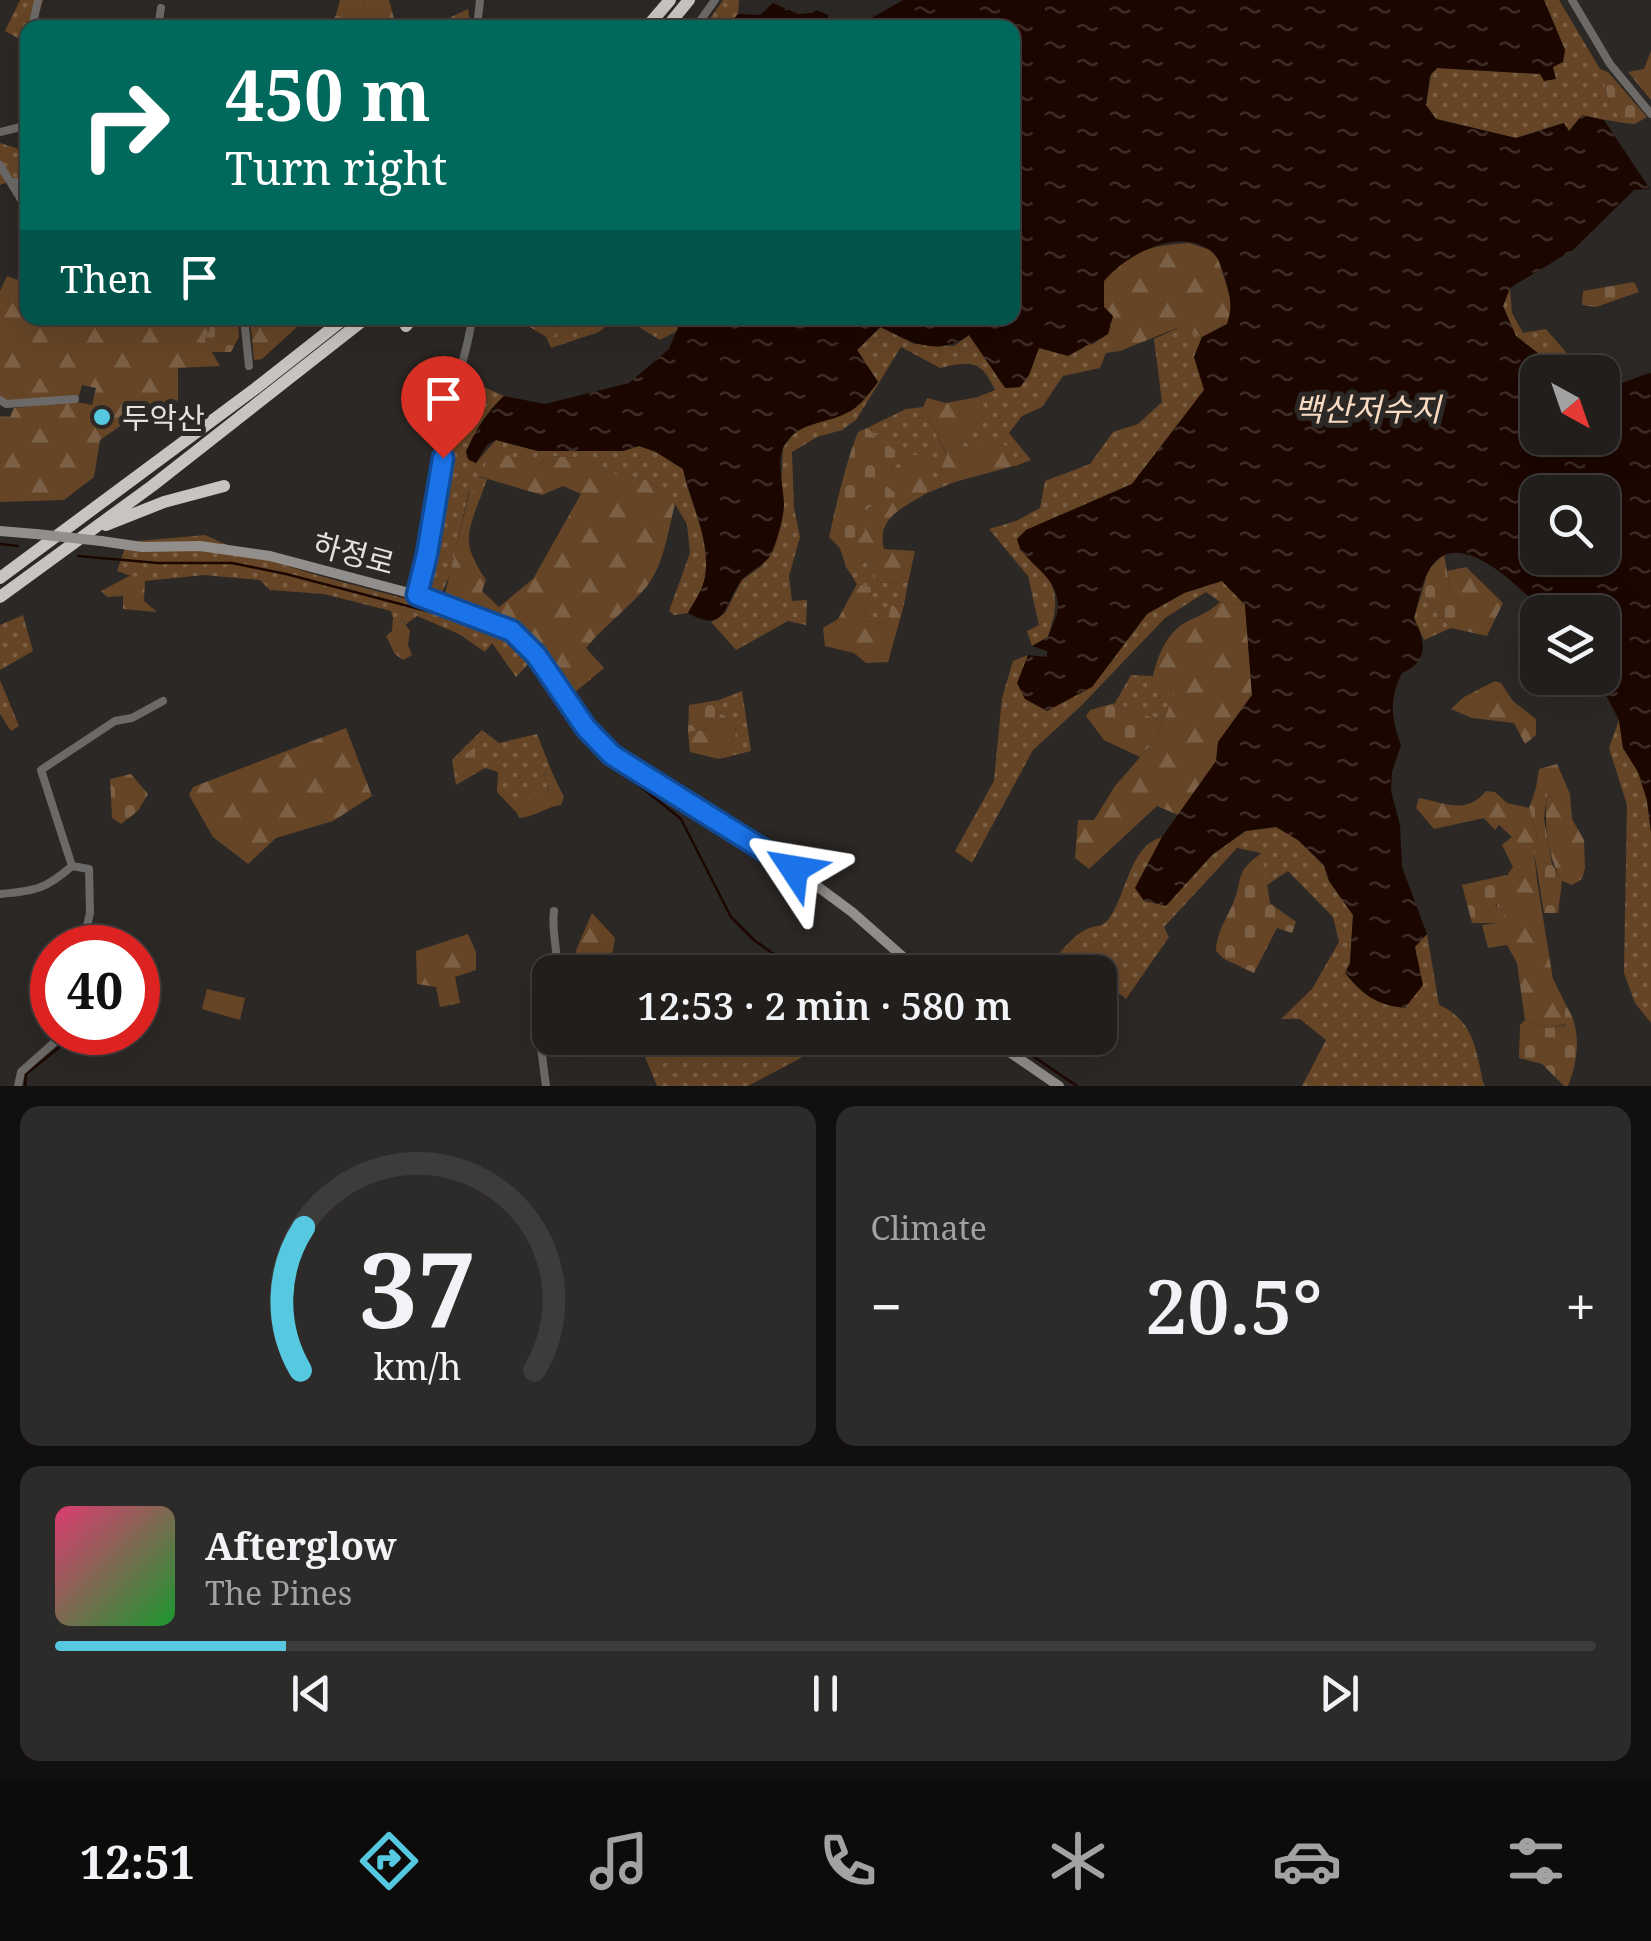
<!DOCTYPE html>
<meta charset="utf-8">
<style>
body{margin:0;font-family:"Noto Serif","Noto Sans KR",serif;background:#2d2b29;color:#f1f3f6;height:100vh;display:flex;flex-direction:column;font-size:38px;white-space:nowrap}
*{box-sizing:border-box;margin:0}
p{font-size:32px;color:#a2a2a3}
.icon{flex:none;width:55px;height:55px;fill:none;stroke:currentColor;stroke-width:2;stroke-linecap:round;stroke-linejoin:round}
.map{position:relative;height:1086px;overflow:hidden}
.drawer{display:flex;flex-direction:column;gap:20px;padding:20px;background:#12100f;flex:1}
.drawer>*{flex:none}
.top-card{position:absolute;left:20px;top:20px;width:1000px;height:305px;border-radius:20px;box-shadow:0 10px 40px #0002,0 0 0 2px #3e3c3b;background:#00695c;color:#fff;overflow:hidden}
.needle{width:65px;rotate:140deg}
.tools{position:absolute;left:1520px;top:355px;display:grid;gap:20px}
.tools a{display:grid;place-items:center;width:100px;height:100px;border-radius:20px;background:#211e1c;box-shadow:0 10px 40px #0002,0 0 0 2px #3e3c3b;font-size:50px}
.speed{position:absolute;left:30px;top:925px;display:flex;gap:20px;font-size:50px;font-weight:700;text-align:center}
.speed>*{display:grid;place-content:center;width:130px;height:130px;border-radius:50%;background:#211e1c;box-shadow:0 10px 40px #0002,0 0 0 2px #3e3c3b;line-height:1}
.speed .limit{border:15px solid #d22;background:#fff;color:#111}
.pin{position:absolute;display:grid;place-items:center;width:85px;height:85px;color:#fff;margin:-102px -42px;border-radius:50% 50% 50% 0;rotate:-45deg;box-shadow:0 0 10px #0007}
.pin .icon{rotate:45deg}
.me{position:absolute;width:110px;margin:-55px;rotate:303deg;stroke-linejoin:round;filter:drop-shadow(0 0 8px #0008)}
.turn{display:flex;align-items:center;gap:35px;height:210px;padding:0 40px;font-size:45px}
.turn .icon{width:130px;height:130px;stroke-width:2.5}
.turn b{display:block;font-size:70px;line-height:85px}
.then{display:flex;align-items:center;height:95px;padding:0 40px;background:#0003;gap:20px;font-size:38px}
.big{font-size:75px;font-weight:600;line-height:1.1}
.drawer .tile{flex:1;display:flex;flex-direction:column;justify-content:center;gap:15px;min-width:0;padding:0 35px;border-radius:20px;background:#2d2b29}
.drawer .dial{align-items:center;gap:0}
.dial svg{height:260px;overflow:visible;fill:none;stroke:#3e3c3b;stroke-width:7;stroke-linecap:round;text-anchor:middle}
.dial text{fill:#f1f3f6;stroke:none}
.song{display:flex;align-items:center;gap:30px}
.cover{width:120px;height:120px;border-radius:15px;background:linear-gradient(135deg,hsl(340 70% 55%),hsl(130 70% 35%))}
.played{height:10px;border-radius:5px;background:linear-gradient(90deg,#56c9e1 15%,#3e3c3b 15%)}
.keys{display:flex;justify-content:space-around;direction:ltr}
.heat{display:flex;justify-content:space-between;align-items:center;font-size:55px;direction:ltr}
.drawer .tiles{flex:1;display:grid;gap:20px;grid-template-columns:1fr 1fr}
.tile:last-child{grid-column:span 2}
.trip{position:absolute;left:532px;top:955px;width:585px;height:100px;border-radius:20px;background:#211e1c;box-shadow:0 10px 40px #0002,0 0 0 2px #3e3c3b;font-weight:600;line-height:100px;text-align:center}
.tabs{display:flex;height:160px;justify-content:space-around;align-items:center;background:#0d0c0b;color:#a2a2a3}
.tabs .icon{width:70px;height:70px}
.tabs .selected{color:#56c9e1}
.tabs b{font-size:45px;color:#f1f3f6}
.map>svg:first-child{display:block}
.grass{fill:url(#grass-dots)}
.forest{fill:url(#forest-firs)}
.cemetery{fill:url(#cemetery-stones)}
.garden{fill:#664526}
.water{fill:url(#water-ripples);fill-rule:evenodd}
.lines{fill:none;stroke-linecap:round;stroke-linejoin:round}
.stream{stroke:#1c0700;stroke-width:2.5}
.street{stroke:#6c6a68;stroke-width:8}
.secondary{stroke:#918e8b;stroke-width:10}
.highway{stroke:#c9c4bf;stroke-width:12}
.secondary-bridge{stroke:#918e8b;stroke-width:10}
.route-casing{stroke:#114b97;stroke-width:25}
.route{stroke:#1a73e8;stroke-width:18}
.poi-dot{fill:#56c9e1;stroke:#2c2825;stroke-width:4}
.labels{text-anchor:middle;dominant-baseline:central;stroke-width:10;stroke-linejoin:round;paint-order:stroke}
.poi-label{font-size:30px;fill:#e4e1df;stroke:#2c2825;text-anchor:start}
.street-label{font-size:30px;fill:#e4e1df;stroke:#2c2825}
.water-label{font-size:32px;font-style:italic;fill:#f8dbc2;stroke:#2c2825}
</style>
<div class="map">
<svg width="1651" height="1086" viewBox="0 0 1651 1086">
<defs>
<pattern id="grass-dots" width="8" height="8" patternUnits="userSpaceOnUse" patternTransform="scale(2.5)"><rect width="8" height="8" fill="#664526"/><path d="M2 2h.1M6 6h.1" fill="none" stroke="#7c6045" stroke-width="1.8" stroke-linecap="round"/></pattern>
<pattern id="forest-firs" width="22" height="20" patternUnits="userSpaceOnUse" patternTransform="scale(2.5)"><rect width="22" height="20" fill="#664526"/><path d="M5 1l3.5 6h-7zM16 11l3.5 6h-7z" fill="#7c6045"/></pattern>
<pattern id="cemetery-stones" width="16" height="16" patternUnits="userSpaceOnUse" patternTransform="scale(2.5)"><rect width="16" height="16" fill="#664526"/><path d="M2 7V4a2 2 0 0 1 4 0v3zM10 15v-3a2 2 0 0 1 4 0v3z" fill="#7c6045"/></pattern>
<pattern id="water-ripples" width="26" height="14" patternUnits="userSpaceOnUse" patternTransform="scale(2.5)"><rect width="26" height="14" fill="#1c0700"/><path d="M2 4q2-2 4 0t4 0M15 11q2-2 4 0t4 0" fill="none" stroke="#3d2b25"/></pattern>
</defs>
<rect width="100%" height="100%" fill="#2c2825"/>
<path class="grass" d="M20,0H43L35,27L28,28L27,43L5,31Z
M723,0H739L738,14L727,27L703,28Z
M1544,0H1559L1600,69L1608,72L1603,78L1609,103L1624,123L1582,116L1569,131L1563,123L1516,138L1436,119L1426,105L1431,75L1437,68L1541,74L1544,81L1565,50Z
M0,143C29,152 28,151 27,181L17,178L0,185Z
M1510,288L1512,313L1523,333L1546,329L1583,372H1562L1516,336L1503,306Z
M563,318H616L599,332L551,348L546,337L555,335Z
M624,318H675L679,324L677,331L660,340Z
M881,327L914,344L954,346L969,335L1006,388L1020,387L1029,375L1039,348L1093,344L1108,334L1120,351L1106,353L1100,368L1063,376L1042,407L1022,416L1009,433L1031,460L1015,466L972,453L961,444L964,433L988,413L978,397L995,390C981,359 970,361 940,368L901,347L856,420L842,430L817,437L792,452L794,508L800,537L789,576L792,601L807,600L806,625L788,621L736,650L711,622L725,613L742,580L763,565L784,505L781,494L783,448L796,430L851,411L878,382L857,350Z
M1178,328L1202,337L1194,357L1205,389L1132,484L1026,530L1019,549C1055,581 1063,589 1048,637L1032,646L1027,631L1039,625L1028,576L989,529L1016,521L1040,508L1045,481L1090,464L1113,432L1138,424L1162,402L1154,339Z
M475,383L504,396L492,408L466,451L467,458L476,463L496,440L538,451H623L639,446L656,452L683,469C690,505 711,539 705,577C703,589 694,602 688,613L674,615L669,611L690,553L687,524L675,504L648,480L612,474L583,458L553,456L537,465L479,477L487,479L481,496L469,491L450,574L442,593L426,592L458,389Z
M923,407L947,456L940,471L955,482L927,493L926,479L867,428L906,409Z
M205,535C265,563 331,579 395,596C449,610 492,620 533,659L516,677L492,643L485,652L459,634L417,616L406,624L401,618H393L391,611L324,594L270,590L260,580L204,575L145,581L117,571L127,542Z
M866,562L879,582L908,583L904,605L891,606L887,623L863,621L872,587L857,584L846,567Z
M1222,581L1245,605L1220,602L1206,592L1165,618L1081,706L1033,750L972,863L955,851L994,781L1002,698L1013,661L1028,655L1018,683L1092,687L1147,614L1184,593Z
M1422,592L1451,628L1424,640L1414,618Z
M23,615L33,651L0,670V625Z
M1131,675L1153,676L1151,683L1178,685L1163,722L1115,703Z
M0,680L19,726L11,731L0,714Z
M742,691L751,751L719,759L735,737L736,724L718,711L722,706L719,700Z
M1619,720L1623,748L1638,772L1647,800L1651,833V1023L1635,1003L1624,973L1627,805L1609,748Z
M482,730L499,743L537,734L554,777L544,774L549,793C535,792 523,799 517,813L497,792L498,772L485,768L456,785L452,760Z
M1276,827L1298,840L1324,866L1329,881L1353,915L1350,963L1415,946L1427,934L1439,1005C1475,1021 1476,1051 1484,1086H1302L1326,1040L1300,1019H1281L1312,989L1339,942L1333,917L1288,871L1267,885L1261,853L1237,848L1164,927L1169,937L1126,999L1100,978V972H1042C1055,960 1071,936 1087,929C1096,925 1101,928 1108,920C1127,896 1128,847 1162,837L1135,888L1165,906L1212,855L1246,831Z
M685,1038H800L801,1058L748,1086H657L645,1057Z"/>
<path class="forest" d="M363,0H389L395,22L384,25V28L333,27L330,24L336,15L357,21L365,6Z
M1651,51V100L1628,72L1644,69Z
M1189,243L1210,250L1218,259L1233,306L1227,324L1202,337L1177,328L1120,351L1108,334L1113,316L1104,307V281C1131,250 1149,246 1189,243Z
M7,276L27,283L28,318L83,320V318H214L205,340L220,366L178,368V400L156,416L129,420L100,440L94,477L64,500L0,502V416L10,417L14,408L72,401L92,405L96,388L82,385L79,396L7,402L0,396V291Z
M250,318H307L262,359L254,360Z
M978,397L988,413L965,433L961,444L972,453L990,437L1012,449L1017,465L955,482L940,471L947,455L923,407L927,398L946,403Z
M906,446L914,455H925L928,464L927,493C903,508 876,517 884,549L915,551L908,583L879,582L866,562L846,567L840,548H854L861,514L876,503L882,482L903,457Z
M494,451L537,465L553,456L583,458L612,474L648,480L675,504C668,531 664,564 647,586C631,606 604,626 586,648L604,668L574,693C530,629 515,624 444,598L470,490L481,496C466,535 462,544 486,580L482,591L499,607L533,579L581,494L563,486L542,495L478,476Z
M1466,567L1503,603L1487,636L1451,628L1467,608L1450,590L1447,571Z
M131,575L145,581L144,601L157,612L123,609V596L107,597L101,591Z
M857,584L872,587L863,621L887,623L891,606L904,605L888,662L866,663L854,653L825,646L823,628L838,619Z
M1220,602L1245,605L1252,695L1218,742L1217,761L1178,815L1157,806L1089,869L1075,858L1078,820H1094L1115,786L1157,738L1177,686L1158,693L1151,683C1158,656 1165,631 1192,619C1204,614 1210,611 1220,602Z
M393,618H401L410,631L408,645L412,655L403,660L395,654L386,636L392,631Z
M1495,681L1501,683L1513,701L1536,719V735L1525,744L1514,723L1472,718L1451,709L1464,697Z
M718,711L736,724L735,737L719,759L690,752L688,732L709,729Z
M346,728L372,796L333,821L276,838L248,864L213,837L189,795L193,787Z
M1557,764L1570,794L1572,819L1584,840L1585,868L1582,879L1572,885L1562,881C1547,856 1544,824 1547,794L1536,788L1539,769Z
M544,774L554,777L564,797L561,805C545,807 535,817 519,818L517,813L528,794L549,792Z
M1486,791L1495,792L1507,803L1529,808L1538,838L1534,852L1537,881L1553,979L1567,1007L1562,1013L1567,1024L1548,1028L1525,1020L1517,963L1507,945L1488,948L1482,925L1498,923C1494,904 1500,883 1513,867L1502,845L1512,837L1499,825L1495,830L1484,818L1434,829L1416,808L1419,798C1446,803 1466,815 1486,791Z
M592,913L615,938L611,961L618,972H570L577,948Z
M468,934L476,952V970L455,977L460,1003L440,1007L436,987L417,984L416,951Z"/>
<path class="cemetery" d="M340,0H363L365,6L357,22L336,15Z
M468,9L471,27H430Z
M1608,72L1647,117L1635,124L1624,123L1609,103L1603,78Z
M1634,282L1639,292L1596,307L1582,305L1583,291Z
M214,318H238L239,337L231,352H212L205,340Z
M521,318H563L555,335L546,337L520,321Z
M867,428L903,457L882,482L895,493L894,499L876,503L862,513L865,531L854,548H840L829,537C837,502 845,465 858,432Z
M1444,554L1450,590L1467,608L1468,615L1451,628L1422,592L1428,570Z
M719,700L722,706L709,729L688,732L689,705Z
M1115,703L1163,722L1157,738L1140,757L1104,740L1086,716L1090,710Z
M474,748L481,749L486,757L479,767L467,773L458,769L455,762Z
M131,774L148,794L138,811L121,824L112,818L110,779Z
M1536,788L1547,794L1544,819L1552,864L1562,881L1558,913H1544L1534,852L1538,838L1529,808Z
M1262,853L1270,903L1296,922L1292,933L1277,928L1254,973L1224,959L1216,951C1217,932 1224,923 1232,906C1244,880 1233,872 1262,853Z
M1506,875L1505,894L1495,905L1503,909L1505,919L1498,923H1472L1462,885Z
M1567,1007C1582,1030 1578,1061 1568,1086H1564L1542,1064L1519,1058L1520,1025L1525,1020L1548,1028L1566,1025L1562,1013Z"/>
<path class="garden" d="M207,989L245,998L240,1020L202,1009Z"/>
<path class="water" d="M903,0H1544L1565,50L1563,62L1553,67L1556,79L1544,81L1540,74L1437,68L1430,75L1426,105L1436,119L1516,138L1564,123L1569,131L1582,115L1604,120L1650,189L1634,190L1573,250L1510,288L1503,306L1516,336L1562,372H1538V438H1602L1603,386C1618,388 1635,376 1651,373V832L1647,800L1638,772L1623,748L1619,720L1597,678H1602V612H1544C1522,590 1455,519 1428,572C1421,585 1418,604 1414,618C1425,641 1430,661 1402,673C1389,699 1391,718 1401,745L1392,772L1391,791L1400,825L1402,867L1427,934L1415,947L1423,985L1405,1008C1376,1005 1363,995 1345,973L1350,963L1353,915L1329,881L1324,865L1298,840L1276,827L1245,831L1212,855L1166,906L1144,901L1135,888L1162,837L1216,761L1218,742L1252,695L1245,605L1222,581L1184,593L1147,614L1092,687L1047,711L1025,699L1017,683L1028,655L1047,657V651L1032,646L1048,637C1051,628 1058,615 1058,606C1058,573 1022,564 1017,539L1026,530L1132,484L1204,390L1194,357L1202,337L1227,324C1233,306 1230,297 1225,278C1222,269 1219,256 1210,250C1176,227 1126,255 1104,281V307L1113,316L1108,334L1068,356L1039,348L1029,375L1020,387L1005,388L969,335C936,358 912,342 880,327L857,350L878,382C871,391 862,404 852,410C829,425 802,419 785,444C775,461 784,487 784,505C784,516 778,538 773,550C768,565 750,569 741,581C723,605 727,635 688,613C694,602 703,589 705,577C711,540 691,504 683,469L656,452L639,446L623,451H538L496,440L487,445L476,463L469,460L466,452C475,430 487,412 504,396L545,404L629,383L669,349L679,325L675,318H1012V28L856,27ZM1538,492H1602V558H1538Z
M773,3L798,14L812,13L816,10L828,15V27H727L738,14L760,15Z"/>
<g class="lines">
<path class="stream" d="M0,544L18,546
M78,556L158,563H232L286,574L465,621L504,638L524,656
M532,664L571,714
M591,740L599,751
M610,762L681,819L731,917L754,940L775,955L840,972
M1006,1038L1077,1086
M25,1086L26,1074L66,1042L71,1032"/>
<path class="street" d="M1572,0L1610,64L1651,114
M32,28L38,0
M158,28L161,8
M477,28L480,0
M695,28L715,0
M0,132L28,125
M0,165L28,211
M11,182H28
M244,318L249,366
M0,400L6,404L75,399
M417,595C434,529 438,460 454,394C460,368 469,344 472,318
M0,894C35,891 46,889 72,866
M554,911C551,933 559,951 556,972
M82,948L90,913L89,869L72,866L41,770L115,721L132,718L163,701
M18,1086L21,1072L66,1032
M546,1086L540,1040L550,994"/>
<path class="secondary" d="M0,531L36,534
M101,541L142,547L200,546L270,556L432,599L512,631L537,655L586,728L612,755L794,869L852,912L920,972
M989,1038L1059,1086"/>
<path class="highway" d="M646,28L670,0
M666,28L689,0
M406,326L412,318
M106,525L164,502L224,486
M0,578L256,388L345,318
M0,597L152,486L366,318"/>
<path class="secondary-bridge" d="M36,534L101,541"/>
</g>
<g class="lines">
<defs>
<path id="route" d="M443,458L427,554L417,595L512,631L536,655L586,728L612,755L794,869"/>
</defs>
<use href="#route" class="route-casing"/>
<use href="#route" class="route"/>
</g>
<circle class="poi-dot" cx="102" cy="417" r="10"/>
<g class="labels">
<g class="poi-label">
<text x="122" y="417">두악산</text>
</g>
<g class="street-label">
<text transform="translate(354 553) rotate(15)">하정로</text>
</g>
<g class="water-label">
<text x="1367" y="408">백산저수지</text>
</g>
</g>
</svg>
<div class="tools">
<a><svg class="needle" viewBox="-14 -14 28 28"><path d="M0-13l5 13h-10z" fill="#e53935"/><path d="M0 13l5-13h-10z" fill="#a2a2a3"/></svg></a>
<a><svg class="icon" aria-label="search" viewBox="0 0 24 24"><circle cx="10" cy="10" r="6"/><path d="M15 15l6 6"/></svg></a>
<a><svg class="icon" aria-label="layers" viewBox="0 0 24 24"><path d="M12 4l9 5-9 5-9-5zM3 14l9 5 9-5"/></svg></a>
</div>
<div class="speed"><div class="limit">40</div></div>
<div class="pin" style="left:443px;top:458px;background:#d93025"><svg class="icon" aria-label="arrive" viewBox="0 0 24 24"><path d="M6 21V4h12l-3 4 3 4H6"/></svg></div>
<svg class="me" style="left:794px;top:869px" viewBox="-20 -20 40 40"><path d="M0-17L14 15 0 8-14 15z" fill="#1a73e8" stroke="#fff" stroke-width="4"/></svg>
<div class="trip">12:53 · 2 min · 580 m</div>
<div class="top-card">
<div class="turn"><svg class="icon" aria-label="right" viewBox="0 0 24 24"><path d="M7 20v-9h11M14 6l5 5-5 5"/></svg><div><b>450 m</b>Turn right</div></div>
<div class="then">Then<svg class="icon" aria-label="arrive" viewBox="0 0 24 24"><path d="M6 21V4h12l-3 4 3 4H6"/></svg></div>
</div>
</div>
<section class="drawer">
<div class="tiles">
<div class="tile dial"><svg viewBox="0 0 100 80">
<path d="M14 69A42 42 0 1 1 86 69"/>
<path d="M14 69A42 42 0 0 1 15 25" stroke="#56c9e1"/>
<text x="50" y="56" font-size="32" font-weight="700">37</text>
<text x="50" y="72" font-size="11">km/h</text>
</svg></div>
<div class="tile"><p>Climate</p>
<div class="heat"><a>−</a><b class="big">20.5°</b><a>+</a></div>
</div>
<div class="tile">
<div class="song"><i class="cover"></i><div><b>Afterglow</b><p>The Pines</p></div></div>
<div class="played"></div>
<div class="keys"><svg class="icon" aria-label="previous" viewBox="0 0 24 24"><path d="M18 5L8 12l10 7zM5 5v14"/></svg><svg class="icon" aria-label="pause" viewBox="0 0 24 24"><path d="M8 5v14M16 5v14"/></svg><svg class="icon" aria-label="next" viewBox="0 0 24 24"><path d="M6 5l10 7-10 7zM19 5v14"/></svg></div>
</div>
</div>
</section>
<nav class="tabs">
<b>12:51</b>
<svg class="icon selected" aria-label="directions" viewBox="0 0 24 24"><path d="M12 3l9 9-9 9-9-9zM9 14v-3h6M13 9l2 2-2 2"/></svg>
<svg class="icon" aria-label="music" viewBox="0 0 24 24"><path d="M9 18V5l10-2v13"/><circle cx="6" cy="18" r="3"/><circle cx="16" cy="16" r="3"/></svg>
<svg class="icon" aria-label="phone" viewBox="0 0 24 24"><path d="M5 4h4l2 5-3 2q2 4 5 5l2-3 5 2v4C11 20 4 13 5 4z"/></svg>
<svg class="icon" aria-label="climate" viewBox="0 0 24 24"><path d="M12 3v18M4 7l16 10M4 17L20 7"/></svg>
<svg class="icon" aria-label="car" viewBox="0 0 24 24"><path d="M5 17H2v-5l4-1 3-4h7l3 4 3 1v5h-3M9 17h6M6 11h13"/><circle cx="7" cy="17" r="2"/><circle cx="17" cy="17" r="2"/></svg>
<svg class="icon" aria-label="filters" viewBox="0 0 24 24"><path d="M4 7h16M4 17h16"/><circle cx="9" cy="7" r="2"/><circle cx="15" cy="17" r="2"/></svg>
</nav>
